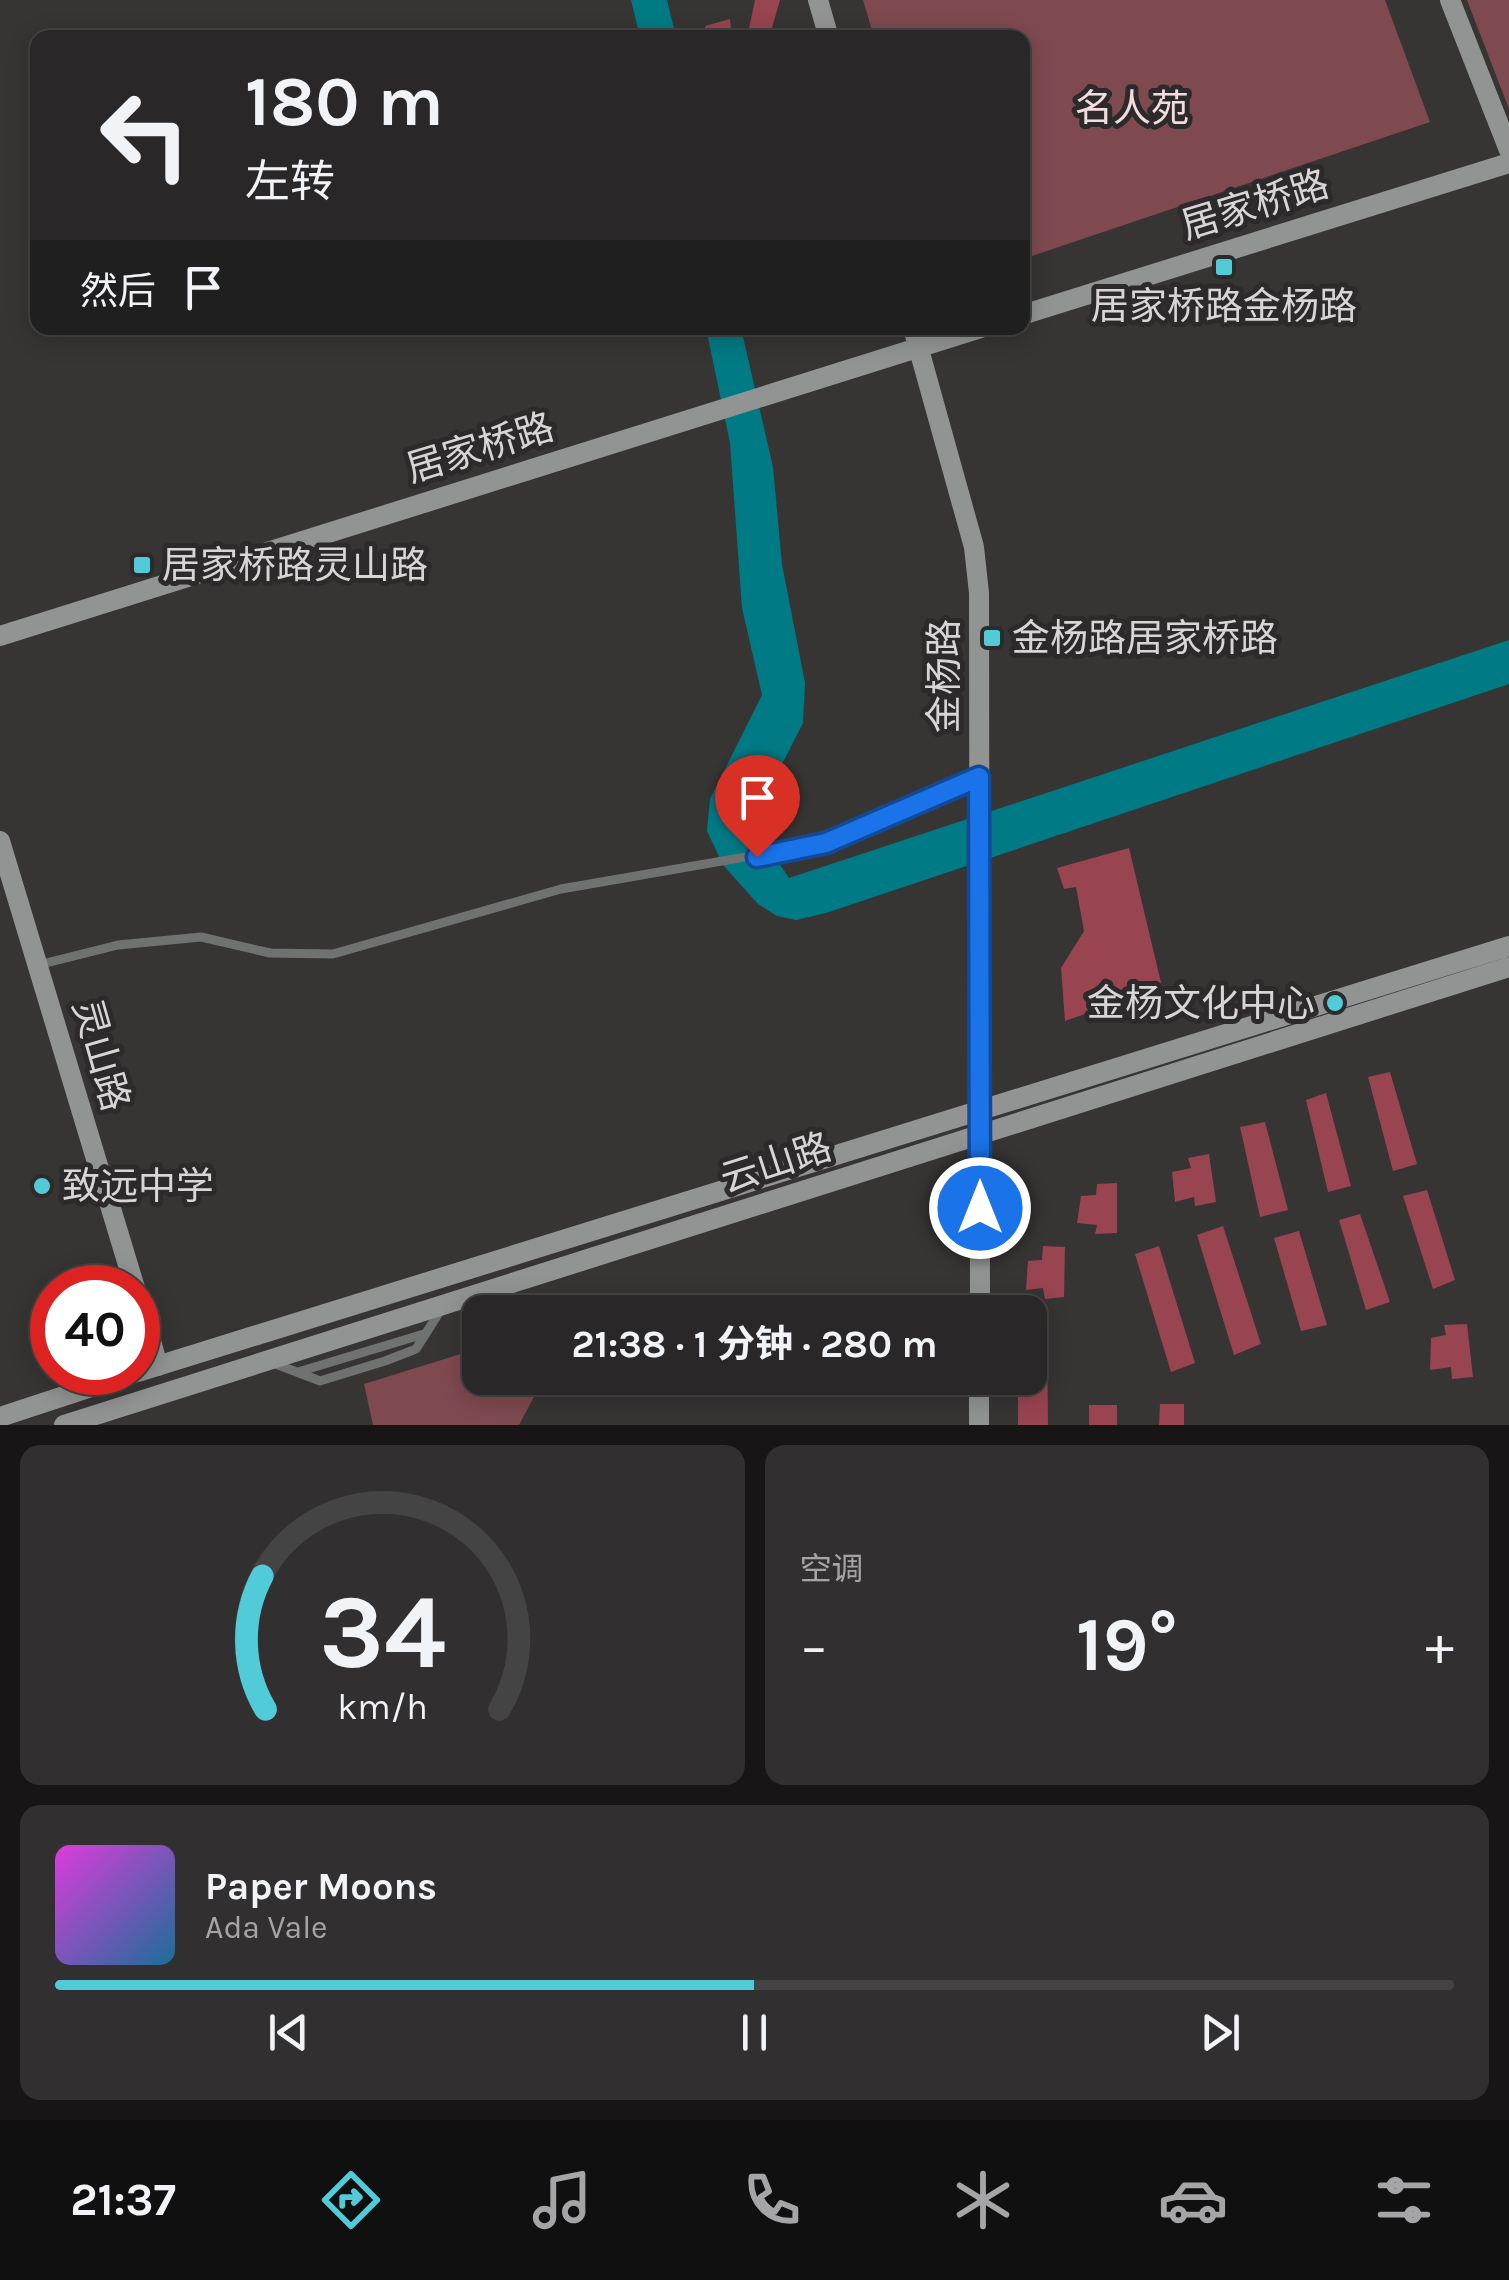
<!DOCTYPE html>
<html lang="zh">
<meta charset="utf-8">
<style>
body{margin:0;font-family:Karla,"Noto Sans SC",sans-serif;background:#312f2f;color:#f1f3f6;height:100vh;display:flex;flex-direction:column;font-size:38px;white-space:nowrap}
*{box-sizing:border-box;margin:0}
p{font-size:32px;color:#a5a5a7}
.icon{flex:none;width:55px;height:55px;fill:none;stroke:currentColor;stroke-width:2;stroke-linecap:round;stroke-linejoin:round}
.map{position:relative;height:1425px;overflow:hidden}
.details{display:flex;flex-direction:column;gap:20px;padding:20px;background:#171515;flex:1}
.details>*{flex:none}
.guide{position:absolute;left:30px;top:30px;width:1000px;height:305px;border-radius:20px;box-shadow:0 5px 25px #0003,0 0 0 2px #454444;background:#292727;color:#f1f3f6;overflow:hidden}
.speed{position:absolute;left:30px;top:1265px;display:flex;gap:20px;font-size:50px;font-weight:700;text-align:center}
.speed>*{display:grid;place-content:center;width:130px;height:130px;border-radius:50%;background:#292727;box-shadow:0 5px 25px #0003,0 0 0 2px #454444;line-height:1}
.speed .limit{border:15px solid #d22;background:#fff;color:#111}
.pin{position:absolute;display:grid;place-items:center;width:85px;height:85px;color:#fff;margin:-102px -42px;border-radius:50% 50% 50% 0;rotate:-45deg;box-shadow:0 0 10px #0007}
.pin .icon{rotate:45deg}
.me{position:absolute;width:110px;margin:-55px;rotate:0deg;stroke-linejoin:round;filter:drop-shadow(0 0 8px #0008)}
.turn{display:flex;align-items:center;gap:35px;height:210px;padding:0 50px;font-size:45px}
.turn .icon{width:130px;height:130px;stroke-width:2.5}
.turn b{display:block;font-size:70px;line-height:85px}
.then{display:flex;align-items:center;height:95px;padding:0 50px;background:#0003;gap:20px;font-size:38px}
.big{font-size:75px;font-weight:700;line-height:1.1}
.details .tile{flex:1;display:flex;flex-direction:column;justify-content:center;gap:15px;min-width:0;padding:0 35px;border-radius:20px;background:#312f2f}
.details .dial{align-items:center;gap:0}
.dial svg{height:260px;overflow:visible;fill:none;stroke:#454444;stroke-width:7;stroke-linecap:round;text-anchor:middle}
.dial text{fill:#f1f3f6;stroke:none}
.song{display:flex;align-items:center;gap:30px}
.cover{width:120px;height:120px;border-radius:15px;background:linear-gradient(135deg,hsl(300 70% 55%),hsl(200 70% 35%))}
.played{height:10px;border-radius:5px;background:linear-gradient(90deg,#52cbd9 50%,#454444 50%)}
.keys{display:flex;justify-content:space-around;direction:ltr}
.heat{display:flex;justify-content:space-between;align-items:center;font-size:55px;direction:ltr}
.details .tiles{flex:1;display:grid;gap:20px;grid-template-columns:1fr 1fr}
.tile:last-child{grid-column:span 2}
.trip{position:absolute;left:462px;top:1295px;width:585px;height:100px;border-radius:20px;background:#292727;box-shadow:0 5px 25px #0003,0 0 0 2px #454444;font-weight:700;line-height:100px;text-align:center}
.dock{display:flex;height:160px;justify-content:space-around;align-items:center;background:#101010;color:#a5a5a7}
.dock .icon{width:70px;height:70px}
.dock .on{color:#52cbd9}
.dock b{font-size:45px;color:#f1f3f6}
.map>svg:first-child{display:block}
.green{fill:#7f4950}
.water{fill:#007a84}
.building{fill:#984451}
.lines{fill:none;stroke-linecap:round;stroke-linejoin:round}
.lane{stroke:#707272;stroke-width:9}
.secondary{stroke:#929494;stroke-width:20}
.route-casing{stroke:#114b97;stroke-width:25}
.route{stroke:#1a73e8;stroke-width:18}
.poi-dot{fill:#52cbd9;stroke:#2c2a2a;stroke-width:4}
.labels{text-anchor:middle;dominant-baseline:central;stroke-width:10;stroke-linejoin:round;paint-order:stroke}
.park-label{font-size:38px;fill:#f4dbdd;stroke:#2c2a2a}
.street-label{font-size:38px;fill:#d7d5d5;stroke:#2c2a2a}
.poi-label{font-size:38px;fill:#d7d5d5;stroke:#2c2a2a;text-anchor:start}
</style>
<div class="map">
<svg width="1509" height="1425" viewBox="0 0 1509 1425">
<rect width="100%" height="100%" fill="#373434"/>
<path class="green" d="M863,0H1385L1430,122L1023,259L1022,38L874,37Z
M1467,0H1509V109Z
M480,1348V1378H544L519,1425H373L364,1384Z"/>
<path class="water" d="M631,0H667L676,37H640Z
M706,328H741L773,467L782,564L805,683L803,723L752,823L789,878L1509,640V684L826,913L796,920L777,916L758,904L723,865L707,831L710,799L762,695L742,608L730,443Z"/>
<path class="building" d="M755,0H780L771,31L747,38Z
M730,19L732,38H706L705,26Z
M1129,848L1162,987L1065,1021L1061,968L1084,931L1076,887L1064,889L1057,868Z
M1390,1072L1417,1164L1393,1171L1368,1077Z
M1326,1093L1351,1186L1328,1192L1306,1100Z
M1265,1122L1288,1210L1260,1217L1240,1127Z
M1209,1154L1216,1202L1195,1206L1194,1197L1175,1202L1172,1172L1191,1168L1188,1158Z
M1117,1183V1233L1095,1234L1097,1225L1077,1223L1081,1196L1096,1195L1097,1184Z
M1427,1190L1455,1280L1433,1289L1403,1196Z
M1360,1214L1390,1302L1366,1310L1339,1220Z
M1223,1226L1261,1344L1234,1355L1197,1235Z
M1299,1231L1327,1325L1301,1331L1274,1238Z
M1043,1246L1065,1247L1064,1297L1045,1299L1043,1288L1026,1290L1028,1261L1042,1260Z
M1159,1246L1195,1363L1171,1372L1135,1254Z
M1030,1323H1047L1048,1425H1018V1378H1030Z
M1467,1324L1473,1377L1452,1379L1451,1367L1430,1370L1431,1338L1446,1335L1444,1325Z
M1160,1404H1184V1425H1159Z
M1089,1405H1117V1425H1089Z"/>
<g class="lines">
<path class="lane" d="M38,965L118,945L201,937L270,953L333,954L561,889L826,843L979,777
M273,1363L320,1381L385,1361L416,1349L442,1308
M298,1372L424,1334"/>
<path class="secondary" d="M818,0L829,38
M1450,0L1509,150
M1022,315L1509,163
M913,328L974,547L979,593L980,1312
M0,636L981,328
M0,841L135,1288
M138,1295L158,1366
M138,1372L1509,946
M0,1417L137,1372
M64,1425L1509,967
M979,1425V1378"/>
</g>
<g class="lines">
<defs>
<path id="route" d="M757,857L826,843L979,777L980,1208"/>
</defs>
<use href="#route" class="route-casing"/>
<use href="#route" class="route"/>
</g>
<g class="poi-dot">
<rect x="1214" y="257" width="20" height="20" rx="5"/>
<rect x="132" y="555" width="20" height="20" rx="5"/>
<rect x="982" y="628" width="20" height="20" rx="5"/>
<circle cx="1335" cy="1003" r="10"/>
<circle cx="42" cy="1186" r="10"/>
</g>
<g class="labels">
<g class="park-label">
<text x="1132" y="108">名人苑</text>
</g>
<g class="street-label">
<text transform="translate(1255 205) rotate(-17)">居家桥路</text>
<text transform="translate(480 448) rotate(-17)">居家桥路</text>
<text transform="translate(944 676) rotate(-90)">金杨路</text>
<text transform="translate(101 1055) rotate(74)">灵山路</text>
<text transform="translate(776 1163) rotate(-18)">云山路</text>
</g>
<g class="poi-label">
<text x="1224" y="306" text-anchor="middle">居家桥路金杨路</text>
<text x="162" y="565">居家桥路灵山路</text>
<text x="1012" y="638">金杨路居家桥路</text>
<text x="1315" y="1003" text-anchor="end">金杨文化中心</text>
<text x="62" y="1186">致远中学</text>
</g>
</g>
</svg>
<div class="speed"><div class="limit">40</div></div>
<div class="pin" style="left:757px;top:857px;background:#d93025"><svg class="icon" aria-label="arrive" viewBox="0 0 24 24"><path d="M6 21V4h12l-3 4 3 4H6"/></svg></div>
<svg class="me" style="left:980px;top:1208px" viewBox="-20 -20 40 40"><circle r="17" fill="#1a73e8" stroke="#fff" stroke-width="3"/><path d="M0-11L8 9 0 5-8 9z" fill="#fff"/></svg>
<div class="trip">21:38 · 1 分钟 · 280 m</div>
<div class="guide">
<div class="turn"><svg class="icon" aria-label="left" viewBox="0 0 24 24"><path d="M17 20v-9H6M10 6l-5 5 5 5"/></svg><div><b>180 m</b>左转</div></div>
<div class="then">然后<svg class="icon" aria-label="arrive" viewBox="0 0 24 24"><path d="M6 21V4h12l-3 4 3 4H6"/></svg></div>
</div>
</div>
<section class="details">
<div class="tiles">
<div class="tile dial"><svg viewBox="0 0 100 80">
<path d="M14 69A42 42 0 1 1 86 69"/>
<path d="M14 69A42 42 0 0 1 13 28" stroke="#52cbd9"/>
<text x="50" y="56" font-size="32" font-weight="700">34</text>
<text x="50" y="72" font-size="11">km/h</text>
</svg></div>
<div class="tile"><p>空调</p>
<div class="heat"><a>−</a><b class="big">19°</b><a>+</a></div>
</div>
<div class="tile">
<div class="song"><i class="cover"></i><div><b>Paper Moons</b><p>Ada Vale</p></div></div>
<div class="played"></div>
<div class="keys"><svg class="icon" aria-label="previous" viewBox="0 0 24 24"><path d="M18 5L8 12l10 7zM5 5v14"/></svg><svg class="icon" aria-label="pause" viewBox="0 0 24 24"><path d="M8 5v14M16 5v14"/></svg><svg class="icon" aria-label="next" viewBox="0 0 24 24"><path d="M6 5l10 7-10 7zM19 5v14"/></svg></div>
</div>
</div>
</section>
<nav class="dock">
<b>21:37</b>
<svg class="icon on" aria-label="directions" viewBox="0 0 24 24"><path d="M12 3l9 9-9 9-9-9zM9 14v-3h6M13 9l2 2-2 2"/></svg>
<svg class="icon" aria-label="music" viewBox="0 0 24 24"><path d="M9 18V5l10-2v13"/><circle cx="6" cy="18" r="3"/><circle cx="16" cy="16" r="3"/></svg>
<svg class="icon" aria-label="phone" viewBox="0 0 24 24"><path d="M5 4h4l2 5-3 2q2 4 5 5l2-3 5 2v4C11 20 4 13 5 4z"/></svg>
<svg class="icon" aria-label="climate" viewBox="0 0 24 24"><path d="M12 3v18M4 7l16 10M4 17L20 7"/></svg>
<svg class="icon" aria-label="car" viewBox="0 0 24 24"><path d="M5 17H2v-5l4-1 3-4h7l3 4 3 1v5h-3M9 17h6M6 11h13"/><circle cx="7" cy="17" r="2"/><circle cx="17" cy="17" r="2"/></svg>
<svg class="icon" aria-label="filters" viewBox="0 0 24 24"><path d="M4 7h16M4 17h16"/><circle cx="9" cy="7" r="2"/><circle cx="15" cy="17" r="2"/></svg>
</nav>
